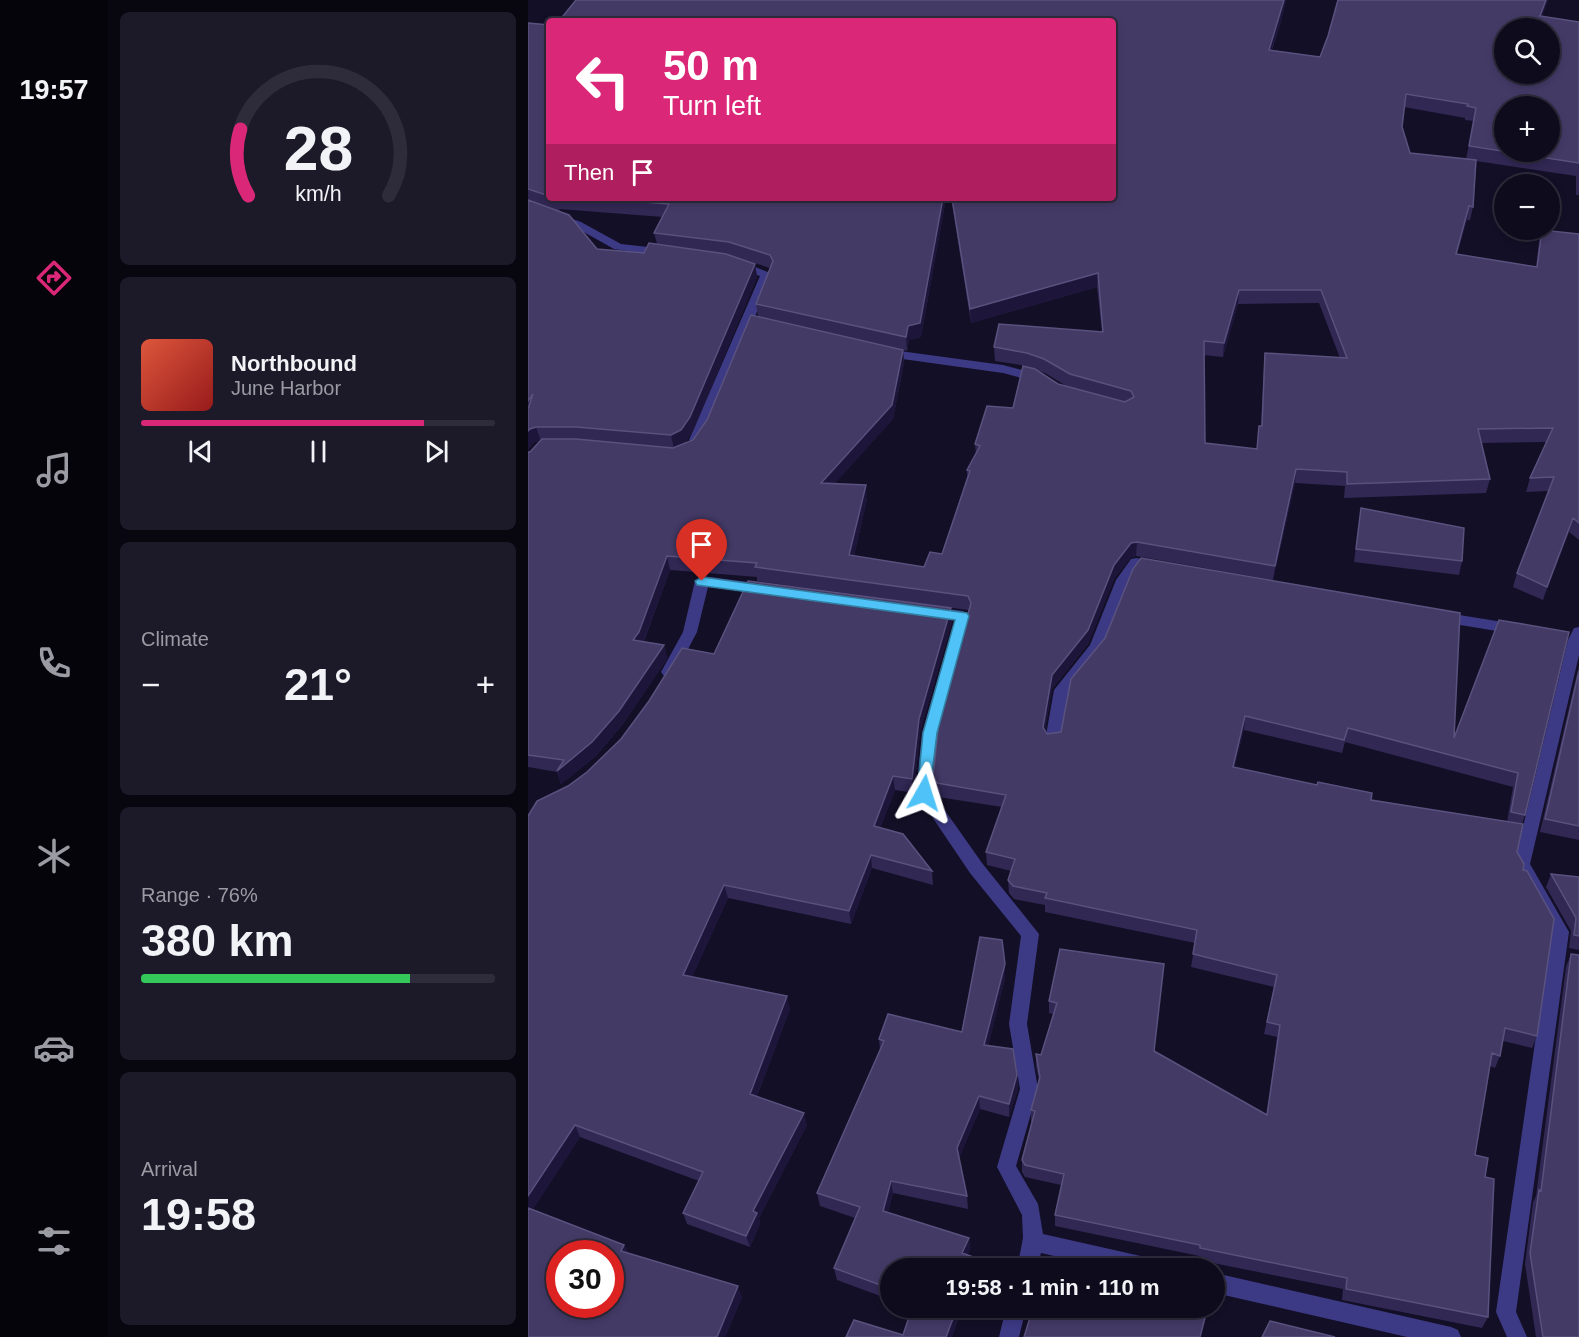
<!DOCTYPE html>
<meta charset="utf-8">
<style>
body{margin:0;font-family:Arial,sans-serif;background:#1c1929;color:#f1f3f6;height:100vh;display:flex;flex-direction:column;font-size:22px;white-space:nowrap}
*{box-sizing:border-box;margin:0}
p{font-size:20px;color:#9b9ba3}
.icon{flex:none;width:33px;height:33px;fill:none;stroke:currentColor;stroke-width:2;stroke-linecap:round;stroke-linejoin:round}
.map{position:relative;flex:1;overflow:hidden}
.sheet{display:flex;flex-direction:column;gap:12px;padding:12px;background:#08060f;width:420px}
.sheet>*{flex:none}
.guide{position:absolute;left:18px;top:18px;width:570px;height:183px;border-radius:6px;box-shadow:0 3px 9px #0003,0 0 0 2px #2e2b3b;background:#db2777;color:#fff;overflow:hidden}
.buttons{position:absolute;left:966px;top:18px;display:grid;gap:12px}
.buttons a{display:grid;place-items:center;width:66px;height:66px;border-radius:50%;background:#0e0b1c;box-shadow:0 3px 9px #0003,0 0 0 2px #2e2b3b;font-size:30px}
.speed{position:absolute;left:18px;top:1240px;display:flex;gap:12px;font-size:30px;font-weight:700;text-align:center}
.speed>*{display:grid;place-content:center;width:78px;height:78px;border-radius:50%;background:#0e0b1c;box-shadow:0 3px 9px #0003,0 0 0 2px #2e2b3b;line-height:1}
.speed .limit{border:9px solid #d22;background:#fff;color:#111}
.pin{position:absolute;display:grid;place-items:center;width:51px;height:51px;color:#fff;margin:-62px -26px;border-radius:50% 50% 50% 0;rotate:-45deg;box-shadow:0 0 6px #0007}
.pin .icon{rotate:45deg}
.me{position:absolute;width:66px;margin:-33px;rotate:6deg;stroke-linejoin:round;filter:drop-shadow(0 0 4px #0008)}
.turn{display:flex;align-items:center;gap:21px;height:126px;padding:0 18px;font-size:27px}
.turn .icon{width:78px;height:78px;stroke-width:2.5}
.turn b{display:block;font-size:42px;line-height:51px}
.then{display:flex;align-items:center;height:57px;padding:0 18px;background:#0003;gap:12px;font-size:22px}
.big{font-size:45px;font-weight:700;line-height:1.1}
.sheet .card{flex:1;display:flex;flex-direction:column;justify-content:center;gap:9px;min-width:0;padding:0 21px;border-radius:9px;background:#1c1929}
.sheet .dial{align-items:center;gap:0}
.dial svg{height:156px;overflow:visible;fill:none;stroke:#2e2b3b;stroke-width:7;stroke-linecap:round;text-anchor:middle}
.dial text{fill:#f1f3f6;stroke:none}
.song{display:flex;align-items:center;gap:18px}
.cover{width:72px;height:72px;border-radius:9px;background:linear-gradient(135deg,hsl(10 70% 55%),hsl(0 70% 35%))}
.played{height:6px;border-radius:3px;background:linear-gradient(90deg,#db2777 80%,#2e2b3b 80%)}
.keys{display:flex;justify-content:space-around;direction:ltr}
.heat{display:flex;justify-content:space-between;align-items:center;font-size:33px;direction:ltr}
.charge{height:9px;border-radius:4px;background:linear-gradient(90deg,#34c759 76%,#2e2b3b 0)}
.trip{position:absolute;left:352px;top:1258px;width:345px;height:60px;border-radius:30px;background:#0e0b1c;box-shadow:0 3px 9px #0003,0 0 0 2px #2e2b3b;font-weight:700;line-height:60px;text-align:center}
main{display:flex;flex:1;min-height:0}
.menu{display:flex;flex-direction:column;width:108px;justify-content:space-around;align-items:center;background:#06040b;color:#9b9ba3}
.menu .icon{width:42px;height:42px}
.menu .selected{color:#db2777}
.menu b{font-size:27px;color:#f1f3f6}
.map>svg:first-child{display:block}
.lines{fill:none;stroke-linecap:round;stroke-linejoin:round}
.minor{fill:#3d3a85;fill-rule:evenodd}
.wall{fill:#312854;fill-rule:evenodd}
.shaded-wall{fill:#1d163a}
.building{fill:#433a66;stroke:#5a527e;stroke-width:1.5;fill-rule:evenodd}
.route{fill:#4fc3f7;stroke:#337fa1;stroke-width:1.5}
</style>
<main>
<nav class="menu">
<b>19:57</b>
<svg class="icon selected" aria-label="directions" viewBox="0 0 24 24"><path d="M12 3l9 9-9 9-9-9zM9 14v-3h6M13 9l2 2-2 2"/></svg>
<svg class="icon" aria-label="music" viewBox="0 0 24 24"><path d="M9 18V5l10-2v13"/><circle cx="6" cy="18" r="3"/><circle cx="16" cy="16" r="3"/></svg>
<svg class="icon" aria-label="phone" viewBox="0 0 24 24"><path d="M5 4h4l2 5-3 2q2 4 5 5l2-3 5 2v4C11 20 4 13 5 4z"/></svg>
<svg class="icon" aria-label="climate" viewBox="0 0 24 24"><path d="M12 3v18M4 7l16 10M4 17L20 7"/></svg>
<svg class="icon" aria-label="car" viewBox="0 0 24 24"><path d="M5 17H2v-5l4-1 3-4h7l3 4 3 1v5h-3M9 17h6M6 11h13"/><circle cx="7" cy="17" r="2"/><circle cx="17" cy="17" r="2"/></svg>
<svg class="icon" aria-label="filters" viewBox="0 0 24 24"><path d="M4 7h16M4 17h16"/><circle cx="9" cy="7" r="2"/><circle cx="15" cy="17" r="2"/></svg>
</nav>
<section class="sheet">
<div class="card dial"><svg viewBox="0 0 100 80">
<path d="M14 69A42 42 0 1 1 86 69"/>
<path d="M14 69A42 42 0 0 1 10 35" stroke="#db2777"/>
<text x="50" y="56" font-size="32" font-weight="700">28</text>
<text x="50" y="72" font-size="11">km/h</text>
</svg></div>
<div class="card">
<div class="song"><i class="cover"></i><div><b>Northbound</b><p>June Harbor</p></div></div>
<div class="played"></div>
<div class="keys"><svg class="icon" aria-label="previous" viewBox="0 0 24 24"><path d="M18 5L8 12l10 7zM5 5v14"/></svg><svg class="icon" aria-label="pause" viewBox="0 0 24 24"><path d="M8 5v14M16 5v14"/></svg><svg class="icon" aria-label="next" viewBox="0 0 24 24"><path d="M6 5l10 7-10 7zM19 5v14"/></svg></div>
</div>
<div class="card"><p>Climate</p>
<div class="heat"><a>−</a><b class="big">21°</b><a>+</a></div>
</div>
<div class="card"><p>Range · 76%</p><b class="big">380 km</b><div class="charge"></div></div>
<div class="card"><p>Arrival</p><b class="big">19:58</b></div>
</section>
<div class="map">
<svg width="1051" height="1337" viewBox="0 0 1051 1337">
<rect width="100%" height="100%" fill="#130f26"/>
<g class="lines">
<path class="minor" d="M0,203L53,222L93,244L138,249L144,253L138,257L86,249L45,226L0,210Z
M209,260L245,274L175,440L168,444L161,440L232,276L205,267L203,264Z
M357,349L475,365L517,376L519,379L513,383L475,373L353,356L351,353Z
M608,558L632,562L634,566L627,571L611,569L602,582L574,651L541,692L533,741L531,745H519L517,741L526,690L562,645L588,580L603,559Z
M174,576L236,584L243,589L236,594L180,587L169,632L146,676H136L133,672L155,632L167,581Z
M405,607L435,611L442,616L410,733L404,792L454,863L511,934L499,1024L510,1089L488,1166L510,1204L515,1234L626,1259L633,1262L636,1269H583L513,1253L509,1269H489L495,1238L494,1215L469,1167L492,1089L481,1024L493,936L442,873L388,793L394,733L427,620L400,616L398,612L400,608Z
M913,612L987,624L994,629L987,634L908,621L906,617Z
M1051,627V655L1002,864L1041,932L988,1312L999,1337H979L968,1312L1023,932L986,864L1040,640L1046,628Z
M687,1273L923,1327L930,1330L933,1337H879L687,1293Z
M478,1308H498L491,1337H471Z"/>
</g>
<path class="wall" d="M48,0H758L753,21L744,50L792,57L800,36L810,0H1020L1014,16L1051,22V195H1048V176L948,161L945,207L942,220H939L929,254L1008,267L1011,242L1014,230L1051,234V540L1041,532L1015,600L985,587L989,573L1020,491L998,492L1002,478L1018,442L953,443L962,479L958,493L816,498L817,486L767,483L745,580L608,556L603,557L586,579L560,644L524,689L517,730L519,734L533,732L543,679L926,738L971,620L997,815L994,824L989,852L995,870L1009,1036L1004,1048L975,1041L972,1056L967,1068L962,1066L947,1155L957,1177L960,1317L954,1328L814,1300L815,1289L670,1260L671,1256L527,1226V1215L533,1185L497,1177L494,1172V1160L504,1122H503V1110L511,1081L508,1066V1054L513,1055L525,1014L521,1013V1001L532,949L626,1051L739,1115L749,1037L736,1034L746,987L663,967L667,943L517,912V905L486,899L481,893L480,880L483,871L459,865L458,852L474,807L410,797L406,791L405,778L441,611L440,610L229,581V577L142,570L116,641L136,645L139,659L95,724L68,756L33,784L29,772L0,767V452H2L13,441L6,442L0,450V23L21,25V198H418L393,337L381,340L379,351L375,350L376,363L365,419L307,483L339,499L326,556L396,567L414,554L439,477V470L448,454L447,444L485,408L505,369L499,366L467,361L466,347L574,332L569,287L443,323L423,198H585ZM876,107L937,118V120L946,121L938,159L882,153L874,127ZM31,209L135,217L126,233L129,244L116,253L69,249L32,211ZM220,261L242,268L228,304L230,316L179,420L165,440L156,444L165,431L229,277L227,264ZM791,303L812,358L737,353L736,367L733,426L729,449L677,443L676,355L695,357L710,304ZM508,370L517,373L540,387L530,384ZM716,730L814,753L817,742L985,787L979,822L843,800L706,768Z
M833,508L934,561L931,575L826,562Z
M424,622L392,732L386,793L367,790L352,828L404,871L405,885L344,868L323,924L200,898L164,977L262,1009L229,1096L279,1125L231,1218L232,1224L222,1247L159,1224L155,1213L171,1181L52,1137L5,1209L96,1245L100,1253L214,1297L197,1337H0V816L59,772L186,654Z
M1051,665V840L1012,832Z
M1023,874L1051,877V950L1041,948L1043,931L1018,887Z
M1043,954L1051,1337H1008L997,1264L1005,1202L1008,1196L1038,967Z
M477,964V978L460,1046L489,1075L490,1089L481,1117L452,1109L431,1158L439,1196L440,1209L365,1193L360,1212L441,1238L442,1250L363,1269V1300L309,1280L306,1268L327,1218L292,1206L289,1193L352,1050L351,1039L434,1032Z"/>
<path class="shaded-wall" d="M756,0H758L753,21L739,63L741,50Z
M1018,0H1020L1010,28L1012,16Z
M415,198H418L393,337L381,340L379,351L378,337L380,326Z
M941,206L939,220L925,268L928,254Z
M227,264L229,277L165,431L156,444L146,449L143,435Z
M570,273L569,287L443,323L442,309Z
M711,290L710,304L695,357L696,343Z
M375,350L376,363L365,419L295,497L293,483Z
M8,427L13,441L6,442L0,450V431L2,429Z
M768,469L767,483L745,580L747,566Z
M338,485L339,499L323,569L321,555Z
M1045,518L1041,532L1015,600L1019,587Z
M609,542L608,556L603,557L586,579L560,644L524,689L515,741V727L524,675L586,565L603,543Z
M139,556L142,570L114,645L105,640Z
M423,608L424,622L392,732L386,793L384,779L391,719Z
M136,645L139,659L95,724L68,756L33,784L29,771Z
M717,716L716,730L703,781L705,767Z
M365,776L367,790L347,840L346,826Z
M343,855L344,868L323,924L321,911Z
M196,885L200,898L159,988L155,975Z
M477,964V978L457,1059L456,1045Z
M259,996L262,1009L225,1106L222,1094Z
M489,1075L490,1089L481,1117V1104Z
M451,1096L452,1109L430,1161L429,1148Z
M276,1113L279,1125L231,1218L232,1224L222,1247L218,1236L225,1211Z
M47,1125L52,1137L0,1217V1196Z
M363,1181L365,1193L357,1223L355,1211Z
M441,1238L442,1250L435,1265L434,1253Z
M96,1245L101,1256L93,1251Z
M448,1258L449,1269H444Z
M210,1286L214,1297L197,1337H189Z
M429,1308H435L424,1337H418Z"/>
<path class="building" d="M48,0H756L741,50L792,57L800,36L810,0H1018L1012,16L1051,22V163L941,146L948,108L939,106L940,104L878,94L874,127L882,153L948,160L945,207L941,206L928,254L1009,267L1014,230L1051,234V523L1045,518L1019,587L989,573L1026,477L1002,478L1025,428L950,429L962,479L819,484V472L768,469L747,566L609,542L603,543L586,565L560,630L524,675L515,727L519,734L533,732L543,679L577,638L605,569L613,558L932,613L926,738L971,620L1041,632L997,815L983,812L990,773L820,728L816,740L717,716L705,767L789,785L790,782L844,793L843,800L995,824L989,852L996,864L995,870L999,871L1026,919L1009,1036L977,1028L972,1056L964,1053L947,1155L960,1158L957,1177L966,1179L960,1317L818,1289L819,1278L672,1248V1245L527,1215L536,1174L497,1165L494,1160L507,1111L503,1110L512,1077L508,1054L513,1055L529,1003L521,1001L532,949L636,964L626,1051L739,1115L752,1025L739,1022L749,975L665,954L669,930L517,898L519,893L485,886L480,880L487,859L458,852L478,795L409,783L405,778L411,720L443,603L440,596L227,567L229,563L139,556L111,632L105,640L136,645L91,711L64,742L29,771L36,760L0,755V452H2L14,439H48L145,448L165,440L179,420L223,315L375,350L364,405L293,483L338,485L321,555L396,567L402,552L414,554L442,471L439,470L452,446L447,444L459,406L485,408L495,366L507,369L530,384L597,402L606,397L603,391L542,374L516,359L499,353L466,347L471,324L575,332L570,273L442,309L424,198H585V21H31ZM976,28H1022V74H976ZM976,106H1022V152H976ZM711,290H793L819,358L737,353L734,426H731L729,449L677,443L676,341L696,343Z
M0,23L21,25V196L0,189Z
M64,198H415L392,323L380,326L378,337L228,304L245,261L242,255L201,242L126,233L141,204Z
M0,200L41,215L69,249L116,253L121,243L198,254L227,264L162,417L153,430L143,435L48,427H8L2,429L0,431V409L5,394L0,401Z
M833,508L936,528L934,561L828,549Z
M220,581L423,608L391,719L384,779L365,776L346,826L375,834L404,871L343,855L321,911L196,885L155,975L259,996L222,1094L276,1113L225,1211L229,1213L218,1236L155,1213L175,1172L47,1125L0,1196V816L9,801L40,786L59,772L93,739L121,701L154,648L186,654Z
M1051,671V826L1017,819Z
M1023,874L1051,877V936L1046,935L1048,918Z
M452,937L474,940L477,964L456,1045L485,1049L489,1075L481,1104L451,1096L429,1148L439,1196L363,1181L355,1211L441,1238L434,1253L448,1258L444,1269H363V1289L306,1268L332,1207L289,1193L356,1041L351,1039L360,1014L434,1032Z
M1043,954L1051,955V1337H1015L1002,1253L1011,1190L1013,1191Z
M0,1208L96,1245L93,1251L210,1286L189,1337H0ZM32,1254H82V1305H32Z
M521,1264L538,1269H519Z
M384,1308H429L418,1337H318L326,1320L375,1335Z
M505,1308H660L678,1314L672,1337H496Z
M742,1321L807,1337H734Z"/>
<path class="route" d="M174,577L439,613L441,616L409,733L401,797H391L389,793L395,733L427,620L169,585L167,581Z"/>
</svg>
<div class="buttons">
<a><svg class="icon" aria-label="search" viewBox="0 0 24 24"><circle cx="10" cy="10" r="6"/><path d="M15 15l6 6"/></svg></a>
<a>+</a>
<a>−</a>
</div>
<div class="speed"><div class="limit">30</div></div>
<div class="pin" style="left:174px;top:581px;background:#d93025"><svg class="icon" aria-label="arrive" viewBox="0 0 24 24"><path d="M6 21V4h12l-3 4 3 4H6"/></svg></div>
<svg class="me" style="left:396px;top:793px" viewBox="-20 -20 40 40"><path d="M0-17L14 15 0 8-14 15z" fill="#4fc3f7" stroke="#fff" stroke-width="4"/></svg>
<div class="trip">19:58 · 1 min · 110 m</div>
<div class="guide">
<div class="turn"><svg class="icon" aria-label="left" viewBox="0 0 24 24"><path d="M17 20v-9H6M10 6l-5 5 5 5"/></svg><div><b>50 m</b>Turn left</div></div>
<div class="then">Then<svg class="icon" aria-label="arrive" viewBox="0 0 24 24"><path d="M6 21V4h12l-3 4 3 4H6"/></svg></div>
</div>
</div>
</main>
